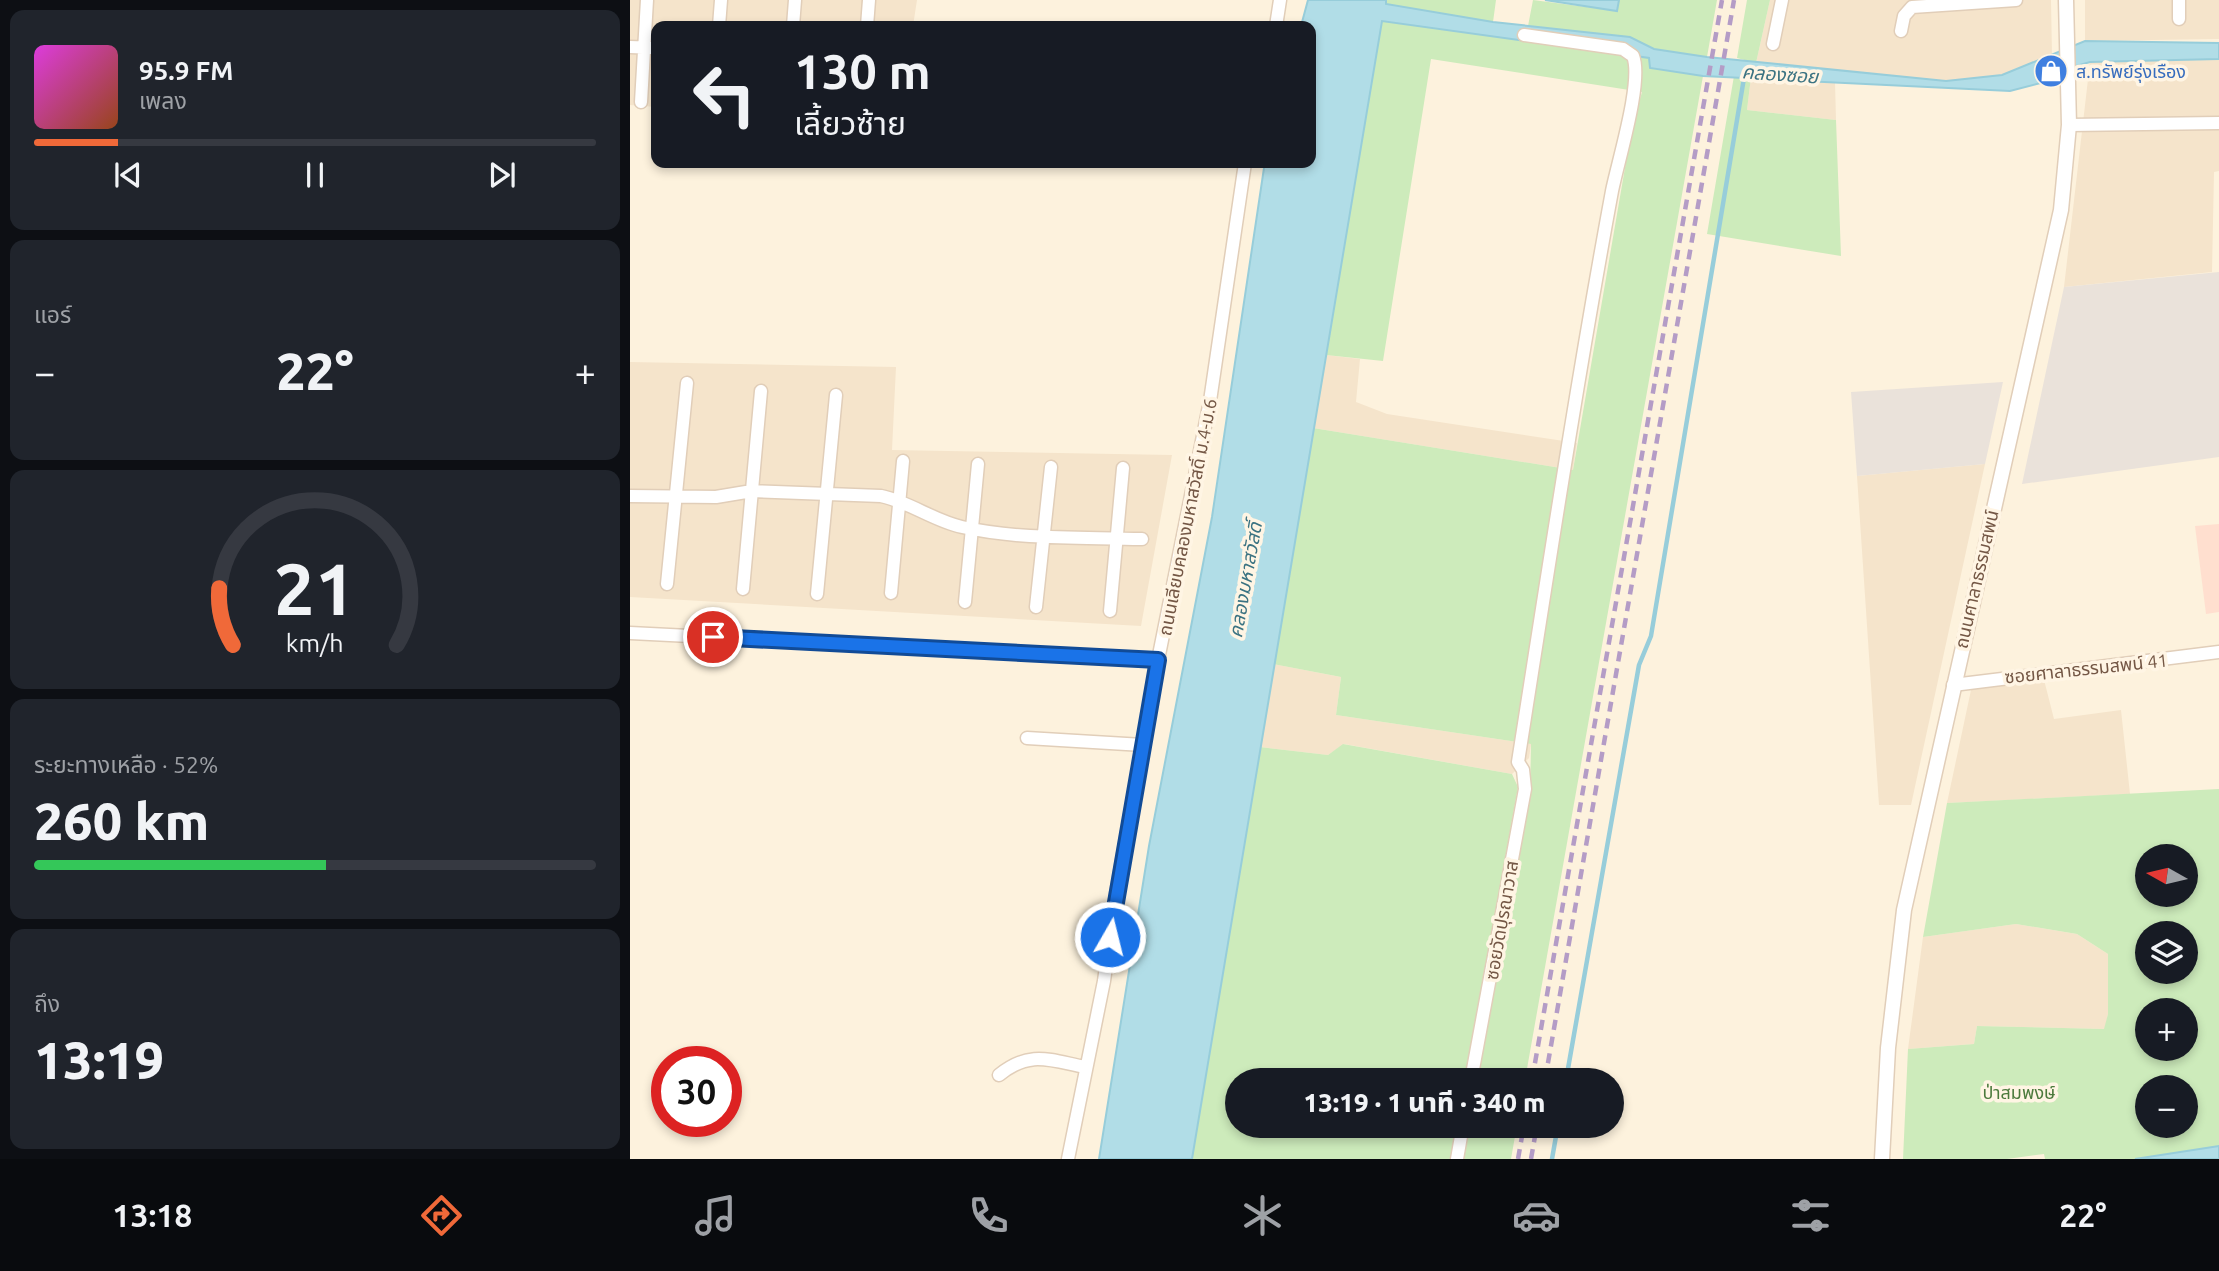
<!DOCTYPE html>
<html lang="th">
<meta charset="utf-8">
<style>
body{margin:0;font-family:Ubuntu,"Noto Sans Thai",sans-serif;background:#20242c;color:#f1f3f6;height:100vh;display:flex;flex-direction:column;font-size:26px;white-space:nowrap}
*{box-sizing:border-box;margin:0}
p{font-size:23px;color:#9ea1a6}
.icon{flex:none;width:38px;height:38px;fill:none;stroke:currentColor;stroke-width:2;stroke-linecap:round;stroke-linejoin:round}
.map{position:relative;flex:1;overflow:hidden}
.panel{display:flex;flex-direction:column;gap:10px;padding:10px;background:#0d0f14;width:630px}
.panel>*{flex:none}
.top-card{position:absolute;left:21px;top:21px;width:665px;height:147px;border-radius:14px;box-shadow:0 4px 10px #0003;background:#171b24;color:#f1f3f6;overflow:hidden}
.needle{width:46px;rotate:278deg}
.controls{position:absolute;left:1505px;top:844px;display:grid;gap:14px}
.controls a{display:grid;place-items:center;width:63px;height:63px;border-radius:50%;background:#171b24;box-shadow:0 4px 10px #0003;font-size:35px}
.speed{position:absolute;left:21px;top:1046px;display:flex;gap:14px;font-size:35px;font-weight:700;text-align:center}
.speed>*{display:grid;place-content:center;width:91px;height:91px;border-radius:50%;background:#171b24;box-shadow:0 4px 10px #0003;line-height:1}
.speed .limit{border:10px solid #d22;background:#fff;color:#111}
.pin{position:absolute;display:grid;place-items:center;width:60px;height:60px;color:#fff;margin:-30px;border:4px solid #fff;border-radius:50%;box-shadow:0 2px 7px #0007}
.me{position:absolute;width:77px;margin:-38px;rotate:8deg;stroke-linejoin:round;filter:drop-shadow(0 0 5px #0008)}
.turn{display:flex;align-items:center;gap:24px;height:147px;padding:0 28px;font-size:32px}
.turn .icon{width:91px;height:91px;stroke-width:2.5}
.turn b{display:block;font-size:49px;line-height:60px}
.big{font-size:52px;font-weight:800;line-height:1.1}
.panel .card{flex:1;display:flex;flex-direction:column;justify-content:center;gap:10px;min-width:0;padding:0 24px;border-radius:14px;background:#20242c}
.panel .dial{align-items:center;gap:0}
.dial svg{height:182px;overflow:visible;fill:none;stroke:#363941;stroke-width:7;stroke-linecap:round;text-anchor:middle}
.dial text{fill:#f1f3f6;stroke:none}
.song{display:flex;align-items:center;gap:21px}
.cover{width:84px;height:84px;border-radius:10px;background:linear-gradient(135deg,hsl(300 70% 55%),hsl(20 70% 35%))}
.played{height:7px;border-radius:4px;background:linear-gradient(90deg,#f06939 15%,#363941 15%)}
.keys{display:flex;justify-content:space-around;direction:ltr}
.heat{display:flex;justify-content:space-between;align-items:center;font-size:38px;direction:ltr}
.charge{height:10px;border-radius:5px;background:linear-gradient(90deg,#34c759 52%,#363941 0)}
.trip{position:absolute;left:595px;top:1068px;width:399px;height:70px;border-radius:35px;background:#171b24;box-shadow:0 4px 10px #0003;font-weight:800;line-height:70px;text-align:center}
.menu{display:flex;height:112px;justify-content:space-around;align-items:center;background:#090b0e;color:#9ea1a6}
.menu .icon{width:49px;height:49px}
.menu .selected{color:#f06939}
.menu b{font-size:32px;color:#f1f3f6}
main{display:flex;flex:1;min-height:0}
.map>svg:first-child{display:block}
.residential{fill:#f5e4cb}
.commercial{fill:#ffdfcf}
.industrial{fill:#eae2da}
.green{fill:#cdebbb;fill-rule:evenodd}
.water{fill:#b1dde7;stroke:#97cdda;stroke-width:2}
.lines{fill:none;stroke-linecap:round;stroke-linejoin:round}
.stream{stroke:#97cdda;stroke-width:4.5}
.minor-casing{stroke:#e1ceb9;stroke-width:15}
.tertiary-casing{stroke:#e1ceb9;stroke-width:17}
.minor{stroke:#fff;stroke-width:12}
.tertiary{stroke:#fff;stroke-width:14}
.rail{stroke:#b49cc6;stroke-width:4.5;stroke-dasharray:10 7;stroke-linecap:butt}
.route-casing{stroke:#114b97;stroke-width:18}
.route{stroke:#1a73e8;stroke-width:12}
.labels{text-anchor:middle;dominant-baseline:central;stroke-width:7;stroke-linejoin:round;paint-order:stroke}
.shop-label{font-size:18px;fill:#366cbe;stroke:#fff5e4;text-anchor:start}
.street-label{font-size:18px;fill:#745745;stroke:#fff5e4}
.park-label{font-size:18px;fill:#4c7a3c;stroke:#fff5e4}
.water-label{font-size:19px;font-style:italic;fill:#3b7382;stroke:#fff5e4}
</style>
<main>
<section class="panel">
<div class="card">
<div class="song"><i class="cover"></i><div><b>95.9 FM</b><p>เพลง</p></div></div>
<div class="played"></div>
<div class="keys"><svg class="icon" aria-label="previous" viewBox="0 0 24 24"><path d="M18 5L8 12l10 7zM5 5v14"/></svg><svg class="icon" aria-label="pause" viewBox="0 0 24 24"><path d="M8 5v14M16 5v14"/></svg><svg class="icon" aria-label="next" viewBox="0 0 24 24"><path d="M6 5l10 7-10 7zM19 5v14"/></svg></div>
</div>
<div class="card"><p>แอร์</p>
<div class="heat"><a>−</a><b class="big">22°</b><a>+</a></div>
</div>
<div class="card dial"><svg viewBox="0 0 100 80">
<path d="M14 69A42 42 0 1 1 86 69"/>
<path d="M14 69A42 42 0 0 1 8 44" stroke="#f06939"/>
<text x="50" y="56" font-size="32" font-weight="700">21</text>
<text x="50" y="72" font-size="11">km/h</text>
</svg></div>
<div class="card"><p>ระยะทางเหลือ · 52%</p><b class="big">260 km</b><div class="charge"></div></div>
<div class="card"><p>ถึง</p><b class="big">13:19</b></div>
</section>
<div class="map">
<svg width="1589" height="1159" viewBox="0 0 1589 1159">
<rect width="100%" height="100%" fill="#fdf2dd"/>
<path class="residential" d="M0,0H287L283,26H26V107L0,105Z
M1140,0H1421L1422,56L1372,75L1316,81L1126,63Z
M1455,0H1589V39L1455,41Z
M1589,59V171L1584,172L1582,272L1434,287L1460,62Z
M1121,77L1205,82L1206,120L1117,110Z
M696,355L730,359L726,402L757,414L947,443L943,470L683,428Z
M0,362L266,367L262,450L542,455L511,626L0,597Z
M1355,464L1281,805H1249L1227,476Z
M643,664L711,677L706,715L901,744L899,758L882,774L714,744L698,755L630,747Z
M1411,668L1424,719L1491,710L1500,794L1317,803L1344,676Z
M1386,924L1447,934L1478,954V1014L1475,1029L1347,1026L1344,1044L1278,1049L1293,937Z"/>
<path class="commercial" d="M1589,524V612L1576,614L1565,526Z"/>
<path class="industrial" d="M1589,272V457L1392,484L1434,287Z
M1373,382L1355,464L1227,476L1221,392Z"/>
<path class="green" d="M756,0H866L863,22L755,4Z
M903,0L987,11L989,0H1087L1077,57L1024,49L1000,37L898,26Z
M1117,0H1140L1126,63L1107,58Z
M752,20L1019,58L1020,68L1073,76L895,1080H846L900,792L901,744L706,715L711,677L643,664L683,428L943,470L1002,127L1012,92L801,59L753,361L696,355Z
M1104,76L1121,77L1117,110L1206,120L1211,256L1077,234Z
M713,744L882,774L888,787L835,1080H607V1125H827L821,1159H562L630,747L698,755Z
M1589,789V1146L1505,1159H1415L1414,1154L1377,1159H1273L1278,1049L1344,1044L1347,1026L1474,1029L1478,1014V954L1447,934L1386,924L1293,937L1317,803ZM1517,856H1556V894H1517ZM1517,933H1556V971H1517ZM1517,1010H1556V1048H1517ZM1517,1087H1556V1125H1517Z
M838,1125H887L881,1159H832Z"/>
<path class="water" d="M678,0H756V4L863,22L1000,37L1024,49L1077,57L1316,81L1372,75L1455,41L1589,43V59L1460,62L1436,69L1422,80L1380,91L1073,76L1020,68L1019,58L752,21L562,1159H469L519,846L582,517L634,168L635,163H681V26H671Z
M915,0H989L987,11Z
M1589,1146V1159H1505Z"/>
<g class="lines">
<path class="stream" d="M936,1080L1009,665L1021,636L1115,72
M922,1159L928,1125"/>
<defs>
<path id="minor" d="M1549,0V19
M89,26L91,0
M163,26L165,0
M237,26L239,0
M646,26L650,0
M1271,31L1274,16L1282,7L1386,0
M1143,44L1152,0
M0,47L26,48
M11,102L17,0
M1439,125L1589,123
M0,496L86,497L122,491L251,496C280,502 304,521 332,527C390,540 453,537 512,539
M37,584L57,383
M113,589L131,391
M261,593L273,461
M187,594L206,395
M335,602L348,464
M406,607L421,467
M480,611L493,468
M0,633L528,660
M1323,685L1589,652
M397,738L513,745
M369,1075C400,1050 419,1060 455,1067
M841,1080L895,789L893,770L888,762C918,571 947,380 982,191C988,161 1013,81 1003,56L993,49L894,35
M438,1159L474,981L486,894L528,660L580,401L615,163
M827,1159L833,1125"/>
<path id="tertiary" d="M1252,1159L1258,1048L1274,910L1431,210L1439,125L1436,0"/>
</defs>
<use href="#minor" class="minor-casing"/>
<use href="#tertiary" class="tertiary-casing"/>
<use href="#minor" class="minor"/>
<use href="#tertiary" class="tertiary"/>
<path class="rail" d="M902,1080L1092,0
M915,1080L1104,0
M888,1159L894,1125
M901,1159L907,1125"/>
</g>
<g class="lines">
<defs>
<path id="route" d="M83,637L528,660L480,937"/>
</defs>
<use href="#route" class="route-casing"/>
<use href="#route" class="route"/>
</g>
<defs>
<symbol id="shop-disc" viewBox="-11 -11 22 22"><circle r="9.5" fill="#3f7fe0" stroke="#fff5e4"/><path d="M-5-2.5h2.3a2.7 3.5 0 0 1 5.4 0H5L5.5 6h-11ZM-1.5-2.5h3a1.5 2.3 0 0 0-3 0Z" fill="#fff"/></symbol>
</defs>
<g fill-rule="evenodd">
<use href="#shop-disc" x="1402" y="52" width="38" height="38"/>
</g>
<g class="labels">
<g class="shop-label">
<text x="1446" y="71">ส.ทรัพย์รุ่งเรือง</text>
</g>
<g class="street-label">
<text transform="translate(557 517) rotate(-79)">ถนนเลียบคลองมหาสวัสดิ์ ม.4-ม.6</text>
<text transform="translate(1346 579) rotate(-77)">ถนนศาลาธรรมสพน์</text>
<text transform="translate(1456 668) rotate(-6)">ซอยศาลาธรรมสพน์ 41</text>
<text transform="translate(871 920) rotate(-80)">ซอยวัดปุรณาวาส</text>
</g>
<g class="park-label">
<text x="1389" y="1092">ป่าสมพงษ์</text>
</g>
<g class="water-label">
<text transform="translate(1150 74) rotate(4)">คลองซอย</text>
<text transform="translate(615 580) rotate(-80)">คลองมหาสวัสดิ์</text>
</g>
</g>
</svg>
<div class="controls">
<a><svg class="needle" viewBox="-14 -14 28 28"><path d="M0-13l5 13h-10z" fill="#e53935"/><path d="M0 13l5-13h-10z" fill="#9ea1a6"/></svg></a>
<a><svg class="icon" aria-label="layers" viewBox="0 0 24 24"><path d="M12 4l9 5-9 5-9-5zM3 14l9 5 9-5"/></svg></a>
<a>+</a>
<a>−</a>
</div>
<div class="speed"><div class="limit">30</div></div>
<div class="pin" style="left:83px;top:637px;background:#d93025"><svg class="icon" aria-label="arrive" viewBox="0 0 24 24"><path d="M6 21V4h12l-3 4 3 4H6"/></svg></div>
<svg class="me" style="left:480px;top:937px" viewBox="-20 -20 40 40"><circle r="17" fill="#1a73e8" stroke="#fff" stroke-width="3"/><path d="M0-11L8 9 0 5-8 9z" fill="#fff"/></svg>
<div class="trip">13:19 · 1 นาที · 340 m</div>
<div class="top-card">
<div class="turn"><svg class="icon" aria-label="left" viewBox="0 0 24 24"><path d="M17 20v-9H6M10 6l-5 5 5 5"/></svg><div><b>130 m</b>เลี้ยวซ้าย</div></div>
</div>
</div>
</main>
<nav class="menu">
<b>13:18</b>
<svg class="icon selected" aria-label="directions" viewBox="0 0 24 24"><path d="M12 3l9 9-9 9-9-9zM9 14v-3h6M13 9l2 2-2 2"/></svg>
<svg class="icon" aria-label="music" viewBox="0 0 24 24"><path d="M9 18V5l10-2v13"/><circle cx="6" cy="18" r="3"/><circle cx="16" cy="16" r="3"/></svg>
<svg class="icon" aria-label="phone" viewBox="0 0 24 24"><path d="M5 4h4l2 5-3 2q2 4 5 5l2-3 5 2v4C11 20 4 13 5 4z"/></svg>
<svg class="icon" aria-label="climate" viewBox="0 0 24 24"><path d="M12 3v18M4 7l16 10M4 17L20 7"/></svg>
<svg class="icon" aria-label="car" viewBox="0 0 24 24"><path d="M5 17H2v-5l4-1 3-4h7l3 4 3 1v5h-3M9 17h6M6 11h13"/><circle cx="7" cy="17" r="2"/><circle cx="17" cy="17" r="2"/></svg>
<svg class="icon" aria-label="filters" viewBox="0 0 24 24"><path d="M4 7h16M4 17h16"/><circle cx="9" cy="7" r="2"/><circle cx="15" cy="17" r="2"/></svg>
<b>22°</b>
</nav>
